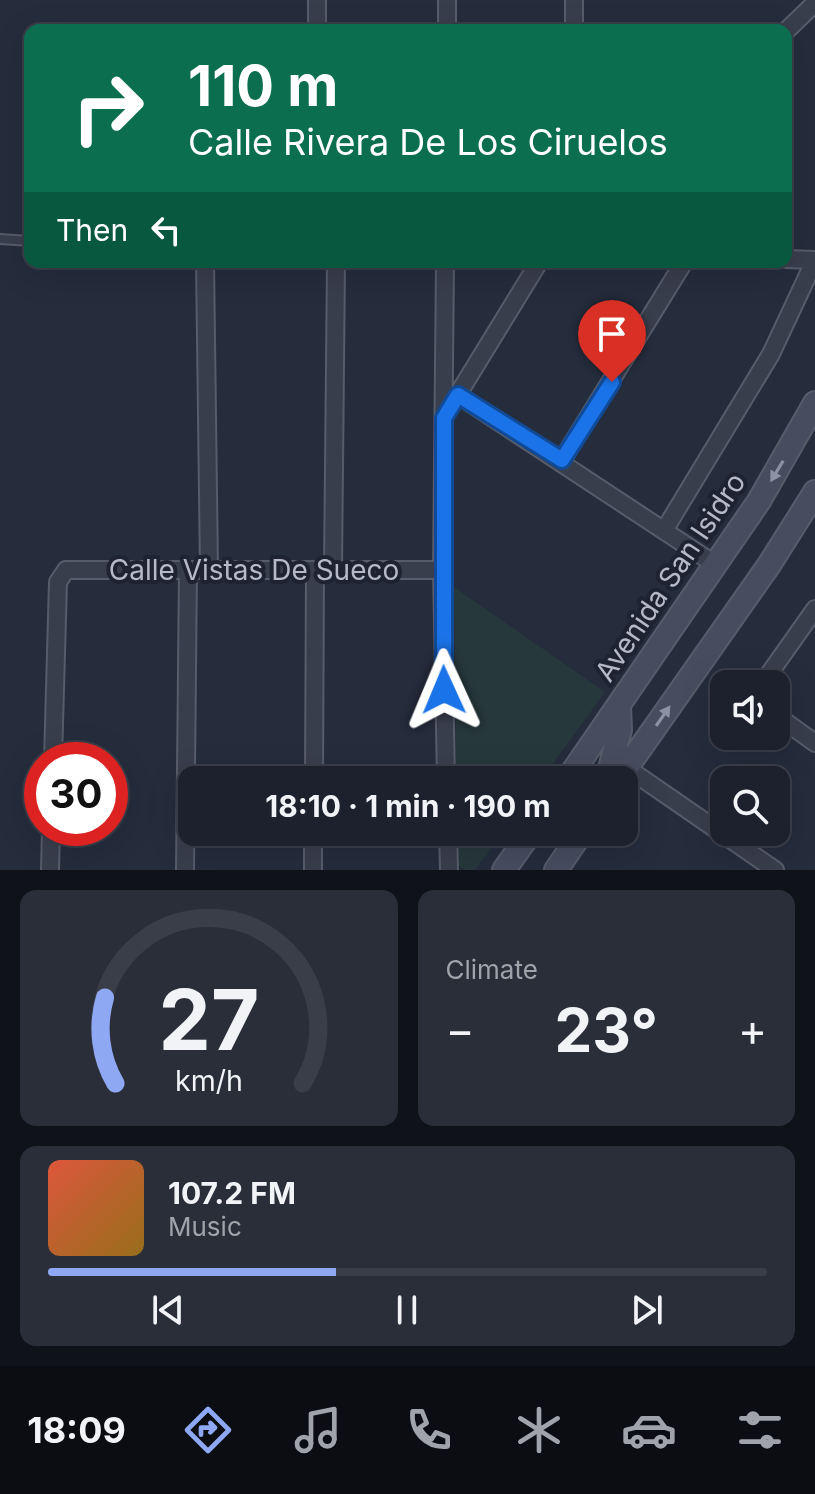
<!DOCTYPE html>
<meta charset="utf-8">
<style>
body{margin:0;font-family:Inter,sans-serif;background:#292e39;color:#f1f3f6;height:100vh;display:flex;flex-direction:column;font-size:30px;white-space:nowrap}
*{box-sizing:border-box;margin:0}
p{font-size:26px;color:#a0a3aa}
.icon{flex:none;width:44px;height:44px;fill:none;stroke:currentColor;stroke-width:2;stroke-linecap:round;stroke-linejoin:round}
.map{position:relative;height:870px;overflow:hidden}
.details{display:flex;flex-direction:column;gap:20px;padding:20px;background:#0f1219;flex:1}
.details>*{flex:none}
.guide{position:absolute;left:24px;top:24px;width:768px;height:244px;border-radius:16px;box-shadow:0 8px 32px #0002,0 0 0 2px #3a3e49;background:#0b6e4f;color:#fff;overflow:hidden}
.tools{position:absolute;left:710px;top:670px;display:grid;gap:16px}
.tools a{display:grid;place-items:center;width:80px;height:80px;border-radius:16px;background:#1c212d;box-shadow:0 8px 32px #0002,0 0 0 2px #3a3e49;font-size:40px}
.speed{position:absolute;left:24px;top:742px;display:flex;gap:16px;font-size:40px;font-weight:700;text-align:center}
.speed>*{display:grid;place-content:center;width:104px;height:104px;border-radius:50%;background:#1c212d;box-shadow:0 8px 32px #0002,0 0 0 2px #3a3e49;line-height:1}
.speed .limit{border:12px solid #d22;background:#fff;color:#111}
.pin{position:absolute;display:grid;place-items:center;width:68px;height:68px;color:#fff;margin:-82px -34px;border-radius:50% 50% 50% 0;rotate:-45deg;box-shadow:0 0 8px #0007}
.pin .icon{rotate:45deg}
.me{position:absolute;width:88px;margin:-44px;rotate:359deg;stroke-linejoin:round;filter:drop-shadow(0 0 6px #0008)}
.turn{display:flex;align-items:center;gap:28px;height:168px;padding:0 32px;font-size:36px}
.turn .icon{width:104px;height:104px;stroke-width:2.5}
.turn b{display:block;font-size:56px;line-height:68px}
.then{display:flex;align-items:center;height:76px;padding:0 32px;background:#0003;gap:16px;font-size:30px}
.big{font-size:60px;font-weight:700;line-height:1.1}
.details .tile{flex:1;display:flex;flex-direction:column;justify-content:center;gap:12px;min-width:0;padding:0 28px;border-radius:16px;background:#292e39}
.details .dial{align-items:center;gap:0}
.dial svg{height:208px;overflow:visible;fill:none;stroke:#3a3e49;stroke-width:7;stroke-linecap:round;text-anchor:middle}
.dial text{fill:#f1f3f6;stroke:none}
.song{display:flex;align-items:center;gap:24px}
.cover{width:96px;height:96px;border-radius:12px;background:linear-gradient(135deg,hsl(10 70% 55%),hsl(40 70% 35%))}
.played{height:8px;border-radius:4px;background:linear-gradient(90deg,#8ea8f3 40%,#3a3e49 40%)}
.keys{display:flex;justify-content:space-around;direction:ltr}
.heat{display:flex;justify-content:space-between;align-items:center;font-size:44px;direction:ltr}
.details .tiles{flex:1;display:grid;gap:20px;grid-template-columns:1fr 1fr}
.tile:last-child{grid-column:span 2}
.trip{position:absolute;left:178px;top:766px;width:460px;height:80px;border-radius:16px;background:#1c212d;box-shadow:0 8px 32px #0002,0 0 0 2px #3a3e49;font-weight:700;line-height:80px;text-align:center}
.tabs{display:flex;height:128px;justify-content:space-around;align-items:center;background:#0b0d12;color:#a0a3aa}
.tabs .icon{width:56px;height:56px}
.tabs .selected{color:#8ea8f3}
.tabs b{font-size:36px;color:#f1f3f6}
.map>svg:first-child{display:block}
.green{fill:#27383d}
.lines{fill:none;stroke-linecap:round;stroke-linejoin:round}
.lane-casing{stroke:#575c6b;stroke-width:12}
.street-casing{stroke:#575c6b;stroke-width:20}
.secondary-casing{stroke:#575c6b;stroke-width:26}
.lane{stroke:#393e4d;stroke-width:8}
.street{stroke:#393e4d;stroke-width:16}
.secondary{stroke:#474d5f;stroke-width:22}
.oneway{fill:#8e93a3}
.route-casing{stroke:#114b97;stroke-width:20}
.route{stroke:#1a73e8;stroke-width:14}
.labels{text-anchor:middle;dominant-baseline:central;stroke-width:8;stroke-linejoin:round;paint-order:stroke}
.street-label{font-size:28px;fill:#b5b9c8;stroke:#1e2332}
</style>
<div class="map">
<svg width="815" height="870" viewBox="0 0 815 870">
<rect width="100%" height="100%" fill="#252c3c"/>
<path class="green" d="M454,587L605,692L541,780H456Z
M457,832H503L475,870H465L457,864Z"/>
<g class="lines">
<defs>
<path id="lane" d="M0,239L30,241"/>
<path id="street" d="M317,30V0
M447,30V0
M574,30V0
M786,31L815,3
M786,259L815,260
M205,262L209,570
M445,262L442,570L446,780
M458,395L716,565
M452,404L539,262
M562,460L684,262
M665,529L771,354L815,260
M333,570L336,262
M762,684L815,609
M776,715L815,743
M53,760L58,582L66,570H442
M627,768L775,870
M314,780L315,571
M448,832L449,870
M50,870L51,828
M185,870L188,570
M313,870V832"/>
<path id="secondary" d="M567,780L759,501L815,403
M607,780L620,730L619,706
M618,780L769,565L815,492
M504,870L531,832
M556,870L582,832"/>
</defs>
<use href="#lane" class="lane-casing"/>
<use href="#street" class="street-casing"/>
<use href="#secondary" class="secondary-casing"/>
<use href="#lane" class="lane"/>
<use href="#street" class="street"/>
<use href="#secondary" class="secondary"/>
</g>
<defs><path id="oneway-solid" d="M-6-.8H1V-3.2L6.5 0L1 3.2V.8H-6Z" transform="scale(2)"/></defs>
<g class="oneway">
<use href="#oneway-solid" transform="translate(777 471) rotate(121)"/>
<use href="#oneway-solid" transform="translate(663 716) rotate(-55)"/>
</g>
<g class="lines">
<defs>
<path id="route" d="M444,690V418L458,395L562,460L612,382"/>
</defs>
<use href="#route" class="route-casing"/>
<use href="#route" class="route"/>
</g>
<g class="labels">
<g class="street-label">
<text x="254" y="570">Calle Vistas De Sueco</text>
<text transform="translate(670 577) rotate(-56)">Avenida San Isidro</text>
</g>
</g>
</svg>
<div class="tools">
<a><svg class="icon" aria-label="sound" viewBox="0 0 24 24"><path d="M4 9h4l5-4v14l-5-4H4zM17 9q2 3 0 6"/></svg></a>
<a><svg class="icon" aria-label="search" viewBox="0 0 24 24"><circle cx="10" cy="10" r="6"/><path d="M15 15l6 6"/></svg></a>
</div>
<div class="speed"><div class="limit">30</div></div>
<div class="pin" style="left:612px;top:382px;background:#d93025"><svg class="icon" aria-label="arrive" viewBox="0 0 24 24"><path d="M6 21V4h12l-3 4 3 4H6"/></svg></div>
<svg class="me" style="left:444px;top:690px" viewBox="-20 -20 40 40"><path d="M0-17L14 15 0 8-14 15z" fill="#1a73e8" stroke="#fff" stroke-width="4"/></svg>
<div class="trip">18:10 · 1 min · 190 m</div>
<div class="guide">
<div class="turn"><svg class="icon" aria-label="right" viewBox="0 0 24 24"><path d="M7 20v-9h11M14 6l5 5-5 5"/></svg><div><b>110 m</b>Calle Rivera De Los Ciruelos</div></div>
<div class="then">Then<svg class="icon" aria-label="left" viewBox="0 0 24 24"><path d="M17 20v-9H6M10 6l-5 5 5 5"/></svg></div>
</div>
</div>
<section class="details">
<div class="tiles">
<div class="tile dial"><svg viewBox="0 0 100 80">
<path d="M14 69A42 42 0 1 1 86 69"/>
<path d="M14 69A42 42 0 0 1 10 36" stroke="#8ea8f3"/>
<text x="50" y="56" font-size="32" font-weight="700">27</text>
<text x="50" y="72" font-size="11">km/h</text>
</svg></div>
<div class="tile"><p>Climate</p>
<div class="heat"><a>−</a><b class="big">23°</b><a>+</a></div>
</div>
<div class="tile">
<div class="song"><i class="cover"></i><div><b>107.2 FM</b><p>Music</p></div></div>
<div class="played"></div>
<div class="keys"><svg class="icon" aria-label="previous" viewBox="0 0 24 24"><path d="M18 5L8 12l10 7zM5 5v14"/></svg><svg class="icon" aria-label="pause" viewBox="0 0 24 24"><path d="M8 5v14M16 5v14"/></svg><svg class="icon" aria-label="next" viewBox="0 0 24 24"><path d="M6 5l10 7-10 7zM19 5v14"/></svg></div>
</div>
</div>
</section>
<nav class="tabs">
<b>18:09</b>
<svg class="icon selected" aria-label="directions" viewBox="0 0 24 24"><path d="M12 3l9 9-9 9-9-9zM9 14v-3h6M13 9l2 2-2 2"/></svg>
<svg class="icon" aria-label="music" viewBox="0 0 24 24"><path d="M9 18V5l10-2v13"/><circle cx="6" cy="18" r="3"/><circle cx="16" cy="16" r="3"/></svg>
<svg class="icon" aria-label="phone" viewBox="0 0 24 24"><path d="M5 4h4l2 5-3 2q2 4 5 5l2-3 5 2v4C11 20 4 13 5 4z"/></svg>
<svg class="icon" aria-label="climate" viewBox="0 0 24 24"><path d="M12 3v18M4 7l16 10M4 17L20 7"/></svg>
<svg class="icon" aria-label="car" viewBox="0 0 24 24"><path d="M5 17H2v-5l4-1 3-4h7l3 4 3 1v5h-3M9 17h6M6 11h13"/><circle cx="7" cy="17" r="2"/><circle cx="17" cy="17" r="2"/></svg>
<svg class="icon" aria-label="filters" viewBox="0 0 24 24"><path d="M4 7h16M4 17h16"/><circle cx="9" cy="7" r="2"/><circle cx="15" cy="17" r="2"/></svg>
</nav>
